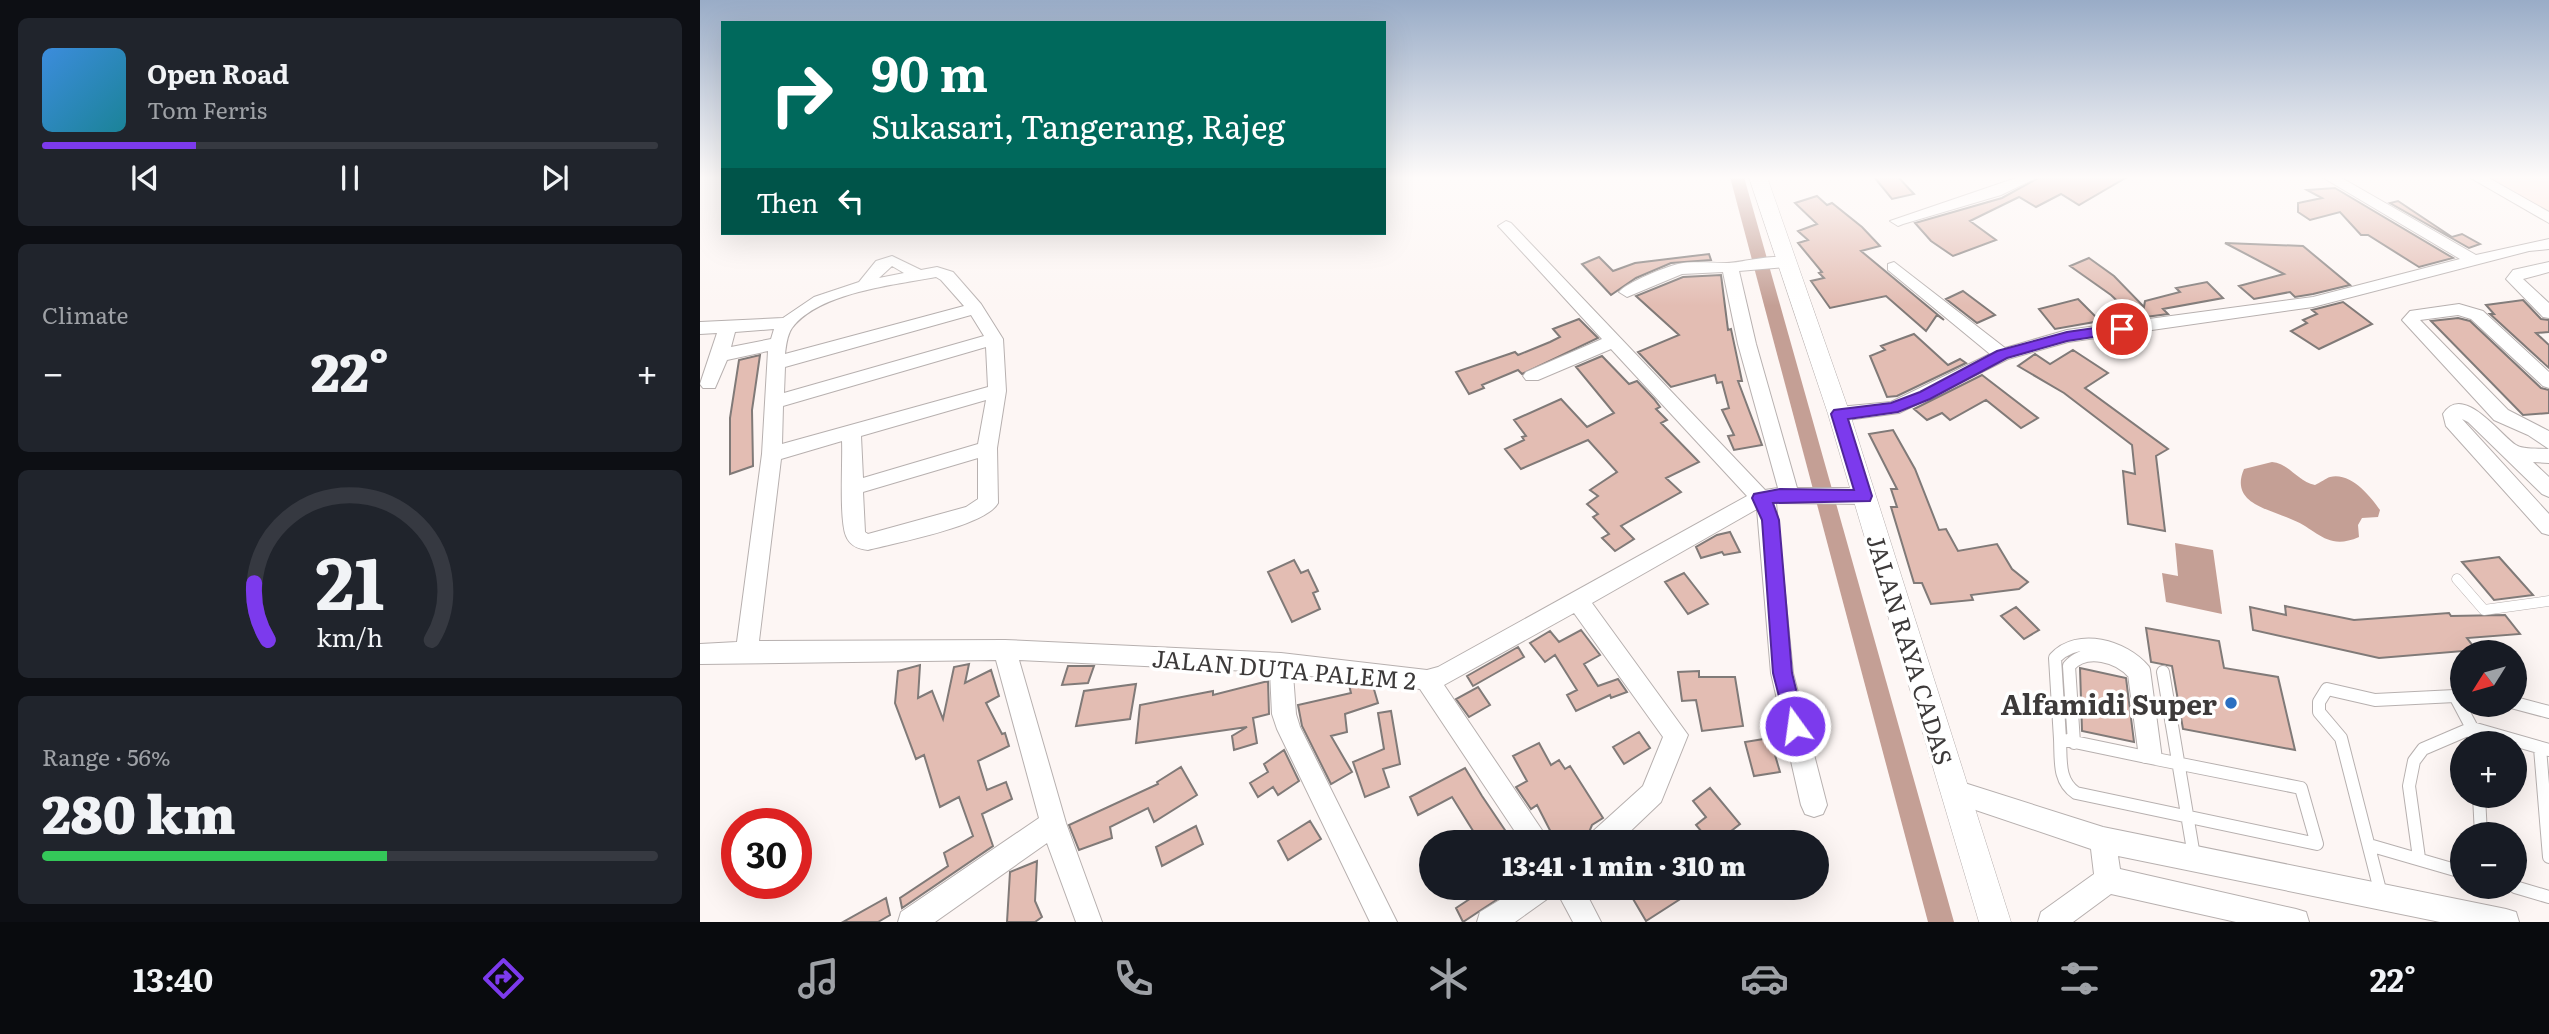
<!DOCTYPE html>
<meta charset="utf-8">
<style>
body{margin:0;font-family:Literata,serif;background:#20242c;color:#f1f3f6;height:100vh;display:flex;flex-direction:column;font-size:26px;white-space:nowrap}
*{box-sizing:border-box;margin:0}
p{font-size:23px;color:#9ea1a6}
.icon{flex:none;width:38px;height:38px;fill:none;stroke:currentColor;stroke-width:2;stroke-linecap:round;stroke-linejoin:round}
.map{position:relative;flex:1;overflow:hidden}
.sheet{display:flex;flex-direction:column;gap:18px;padding:18px;background:#0d0f14;width:700px}
.sheet>*{flex:none}
.banner{position:absolute;left:21px;top:21px;width:665px;height:214px;border-radius:0px;box-shadow:0 7px 28px #0002;background:#00695c;color:#fff;overflow:hidden}
.needle{width:46px;rotate:233deg}
.controls{position:absolute;left:1750px;top:640px;display:grid;gap:14px}
.controls a{display:grid;place-items:center;width:77px;height:77px;border-radius:50%;background:#171b24;box-shadow:0 7px 28px #0002;font-size:35px}
.speed{position:absolute;left:21px;top:808px;display:flex;gap:14px;font-size:35px;font-weight:700;text-align:center}
.speed>*{display:grid;place-content:center;width:91px;height:91px;border-radius:50%;background:#171b24;box-shadow:0 7px 28px #0002;line-height:1}
.speed .limit{border:10px solid #d22;background:#fff;color:#111}
.pin{position:absolute;display:grid;place-items:center;width:60px;height:60px;color:#fff;margin:-30px;border:4px solid #fff;border-radius:50%;box-shadow:0 2px 7px #0007}
.me{position:absolute;width:77px;margin:-38px;rotate:346deg;stroke-linejoin:round;filter:drop-shadow(0 0 5px #0008)}
.turn{display:flex;align-items:center;gap:24px;height:147px;padding:0 35px;font-size:32px}
.turn .icon{width:91px;height:91px;stroke-width:2.5}
.turn b{display:block;font-size:49px;line-height:60px}
.then{display:flex;align-items:center;height:66px;padding:0 35px;background:#0003;gap:14px;font-size:26px}
.big{font-size:52px;font-weight:800;line-height:1.1}
.sheet .tile{flex:1;display:flex;flex-direction:column;justify-content:center;gap:10px;min-width:0;padding:0 24px;border-radius:10px;background:#20242c}
.sheet .dial{align-items:center;gap:0}
.dial svg{height:182px;overflow:visible;fill:none;stroke:#363941;stroke-width:7;stroke-linecap:round;text-anchor:middle}
.dial text{fill:#f1f3f6;stroke:none}
.song{display:flex;align-items:center;gap:21px}
.cover{width:84px;height:84px;border-radius:10px;background:linear-gradient(135deg,hsl(210 70% 55%),hsl(190 70% 35%))}
.played{height:7px;border-radius:4px;background:linear-gradient(90deg,#7c3aed 25%,#363941 25%)}
.keys{display:flex;justify-content:space-around;direction:ltr}
.heat{display:flex;justify-content:space-between;align-items:center;font-size:38px;direction:ltr}
.charge{height:10px;border-radius:5px;background:linear-gradient(90deg,#34c759 56%,#363941 0)}
.trip{position:absolute;left:719px;top:830px;width:410px;height:70px;border-radius:35px;background:#171b24;box-shadow:0 7px 28px #0002;font-weight:800;line-height:70px;text-align:center}
.dock{display:flex;height:112px;justify-content:space-around;align-items:center;background:#090b0e;color:#9ea1a6}
.dock .icon{width:49px;height:49px}
.dock .selected{color:#7c3aed}
.dock b{font-size:32px;color:#f1f3f6}
main{display:flex;flex:1;min-height:0}
.map>svg:first-child{display:block}
.green{fill:#fee2da}
.water{fill:#c49f95}
.lines{fill:none;stroke-linecap:round;stroke-linejoin:round}
.canal{fill:#c49f95;fill-rule:evenodd}
.building{fill:#e3bdb3;stroke:#807a78;stroke-width:2}
.service-far1-casing{stroke:#b7b0af;stroke-width:11}
.service-casing{stroke:#b7b0af;stroke-width:14}
.minor-casing{stroke:#b7b0af;stroke-width:2}
.tertiary-casing{stroke:#b7b0af;stroke-width:1}
.service-far1{stroke:#fff;stroke-width:10}
.service{stroke:#fff;stroke-width:12}
.minor{fill:#fff;fill-rule:evenodd}
.tertiary{fill:#fff;fill-rule:evenodd}
.route{fill:#7c3aed;stroke:#51269a;stroke-width:2}
.poi-dot{fill:#2b6fc1;stroke:#fff;stroke-width:2.5}
.labels{text-anchor:middle;dominant-baseline:central;stroke-width:7;stroke-linejoin:round;paint-order:stroke}
.street-label{font-size:24px;fill:#3d3a3a;stroke:#fff}
.near-poi-label{font-size:28px;font-weight:bold;fill:#3d3a3a;stroke:#fff;text-anchor:end}
</style>
<main>
<section class="sheet">
<div class="tile">
<div class="song"><i class="cover"></i><div><b>Open Road</b><p>Tom Ferris</p></div></div>
<div class="played"></div>
<div class="keys"><svg class="icon" aria-label="previous" viewBox="0 0 24 24"><path d="M18 5L8 12l10 7zM5 5v14"/></svg><svg class="icon" aria-label="pause" viewBox="0 0 24 24"><path d="M8 5v14M16 5v14"/></svg><svg class="icon" aria-label="next" viewBox="0 0 24 24"><path d="M6 5l10 7-10 7zM19 5v14"/></svg></div>
</div>
<div class="tile"><p>Climate</p>
<div class="heat"><a>−</a><b class="big">22°</b><a>+</a></div>
</div>
<div class="tile dial"><svg viewBox="0 0 100 80">
<path d="M14 69A42 42 0 1 1 86 69"/>
<path d="M14 69A42 42 0 0 1 8 44" stroke="#7c3aed"/>
<text x="50" y="56" font-size="32" font-weight="700">21</text>
<text x="50" y="72" font-size="11">km/h</text>
</svg></div>
<div class="tile"><p>Range · 56%</p><b class="big">280 km</b><div class="charge"></div></div>
</section>
<div class="map">
<svg width="1849" height="922" viewBox="0 0 1849 922">
<rect width="100%" height="100%" fill="#fdf6f4"/>
<path class="green" d="M1776,177H1849V218Z"/>
<path class="water" d="M1572,462C1590,464 1597,481 1615,485C1620,483 1626,478 1630,477C1651,472 1670,496 1680,510L1678,517L1662,518L1658,525L1659,537C1627,551 1618,530 1593,520C1570,509 1529,504 1544,469Z
M1475,543L1513,550L1522,614L1466,602L1462,573L1478,576Z"/>
<g class="lines">
<path class="canal" d="M1030,177H1044L1254,922H1228Z"/>
</g>
<path class="building" d="M1174,177H1198L1214,194L1192,199Z
M1340,177H1427L1379,205L1361,194L1336,207L1319,197L1270,221L1296,240L1253,256L1231,241L1215,223L1302,198Z
M1635,188L1753,258L1719,267L1668,235H1661L1640,212L1610,220L1598,212V203L1622,198L1607,190Z
M1117,196L1127,205L1132,203L1162,227L1180,246L1161,251L1244,320L1237,315L1226,331L1186,296L1130,308L1111,281L1124,278L1119,273L1122,272L1098,243L1108,240L1098,231L1117,224L1095,203Z
M1698,201L1752,237L1762,234L1780,244L1769,248L1690,203Z
M1525,243L1603,246L1650,285L1613,294L1595,297L1590,292L1554,299L1539,286L1584,274Z
M1009,254L1011,260L971,263L936,278L911,295L882,264L899,257L913,271L935,263Z
M1389,258L1414,276L1444,307L1445,301L1480,292L1476,288L1507,282L1523,298L1463,309L1468,314L1423,320L1432,315L1411,295L1370,266Z
M1021,275L1028,330L1031,329L1042,381H1038L1062,445L1034,450L1028,436L1034,435L1022,410L1029,408L1022,382L1017,383L1015,375L971,387L938,352L979,335L936,296L983,277Z
M1263,291L1295,315L1277,323L1246,299Z
M1378,299L1400,321L1355,329L1339,309Z
M1823,300L1841,319L1849,320V332L1836,333L1849,345V368L1790,314H1794L1786,305Z
M1643,302L1672,324L1619,349L1591,331L1607,323L1603,320L1617,314L1612,310Z
M1758,318L1770,321L1841,388L1849,390V413L1823,415L1731,321Z
M879,319L898,338L822,374L818,370L782,385L784,388L769,394L756,372L815,352L818,355L850,342L860,337L853,329Z
M1214,334L1248,365L1260,359L1266,363L1197,396L1187,397L1170,356L1185,350L1181,346Z
M1373,350L1408,373L1385,388L1468,449L1456,456L1465,531L1428,524L1423,471L1435,474L1432,445L1364,393L1318,366L1335,354L1350,364Z
M60,355L52,410L53,466L30,474V418L39,360Z
M902,356L929,384L937,381L954,399L960,407L956,409L967,420L961,423L999,462L966,478L981,492L921,526L934,539L915,551L902,538L909,534L893,517L898,514L887,504L898,496L890,490L917,472L888,440L821,469L805,449L824,440L822,437L826,436L814,420L861,399L887,427L914,413L876,367Z
M1282,375L1338,418L1321,428L1286,400L1250,420L1242,413L1227,420L1214,409Z
M1193,430L1215,469L1239,530L1246,529L1258,551L1297,544L1312,569L1328,582L1319,589L1271,595L1273,600L1231,604L1222,583H1214L1191,507H1197L1191,489H1197L1169,434Z
M1030,532L1040,552L1024,555L1022,552L1001,558L996,547L1017,535Z
M1799,557L1833,595L1794,600L1762,562Z
M594,560L601,573L608,570L618,591L613,593L620,609L592,622L568,572Z
M984,573L1008,604L988,614L965,582Z
M1585,606L1654,620L1749,613L1751,616L1805,615L1820,634L1767,638L1776,650L1679,658L1553,630L1550,607L1586,615Z
M1316,607L1339,630L1324,639L1301,616Z
M1446,628L1519,641L1524,668L1578,677L1595,750L1483,729L1472,666L1451,662Z
M881,630L900,655L884,664L898,686L918,679L927,692L911,698L910,695L876,711L867,695L877,690L855,655L845,662L830,643L850,631L859,642Z
M818,647L824,657L773,686L767,676Z
M269,664L265,683L291,670L299,696L286,703L302,734L305,733L309,746L278,761L287,790L306,782L312,799L282,814L293,846L202,908L200,898L248,866L244,853L273,836L259,797L240,807L224,755L216,759L195,703L198,671L220,665L218,698L232,691L243,719L254,667Z
M368,666H394L388,683L362,685Z
M1380,668L1426,678L1434,742L1382,731Z
M999,671V677H1035L1043,726L1002,731L996,700L982,701L978,672Z
M568,681L569,714L553,718L557,743L534,750L532,736L547,727L436,743L440,705L513,691V695Z
M436,684L430,719L376,726L384,691Z
M653,684L673,686L678,703L645,714L647,732L631,736L652,772L631,784L602,726L598,705L651,693L649,685Z
M778,687L790,705L769,717L756,699Z
M691,711L700,764L683,769L689,787L665,797L653,762L684,749L678,713Z
M939,732L950,748L924,764L913,747Z
M1070,738L1080,772L1054,776L1045,742Z
M839,743L851,765L859,760L865,769L870,766L903,818L892,825L885,842H856L837,805L831,809L816,787L827,781L813,756Z
M584,750L599,781L578,795L573,787L558,797L550,783L568,772L564,764Z
M481,767L497,795L454,822L448,808L410,827L412,838L379,850L369,825L458,784L457,782Z
M765,768L782,796L813,842H780L752,797L718,815L710,797Z
M1010,788L1040,824L1017,842H987L1002,832L996,825L1006,817L993,801Z
M610,821L621,839L588,860L578,841Z
M496,826L503,844L462,866L456,847Z
M337,861L335,901L342,917L335,922H307L310,872Z
M788,887H816L763,922L756,908Z
M926,887H999L946,921Z
M186,898L190,915L178,922H143Z"/>
<g class="lines">
<defs>
<path id="service-far1" d="M1757,579L1784,610L1849,601"/>
<path id="service" d="M1463,672L1494,856
M1762,696H1755L1772,728L1775,744
M1815,703L1849,712
M1360,739L1456,759
M1360,739C1361,760 1358,781 1376,793L1617,844L1601,788L1456,759
M1360,739L1355,658C1378,633 1424,646 1444,670L1456,759
M1374,743L1369,666C1386,647 1419,656 1434,674L1445,757
M1840,748L1849,857
M1779,796L1781,835
M1669,845L1762,872
M1719,858L1709,786L1714,761L1723,749L1772,728L1849,750
M1815,887L1849,897
M1681,894L1641,738L1619,712V702L1627,689L1675,700L1755,696"/>
<path id="minor" d="M1319,177H1338L1301,195L1203,224L1198,226L1190,221Z
M1622,177H1640L1776,255L1849,239V249L1829,251L1613,307L1368,342L1308,359L1199,413L1139,421L1130,414L1139,407L1191,402L1290,354L1188,270V264L1194,262L1305,348L1367,330L1613,297L1760,259Z
M1769,177H1787L1849,212V223Z
M806,221L811,223L1065,490L1078,488L1038,344L1023,272L982,274L927,297L919,292C926,283 965,267 978,264C994,261 1010,263 1027,263C1042,263 1083,250 1095,262L1087,267L1039,271L1056,344L1097,488H1164L1171,491L1174,496L1171,501L1164,504L1076,503L1093,673L1127,805L1123,814L1114,817L1105,814L1101,805L1071,673L1057,509L892,603L988,735L961,802L919,842H887L891,833L943,786L963,737L874,613L744,685L850,842H822L720,689L593,674L596,714L600,727L697,922H670L577,729L572,714L570,672L319,660L366,823L402,922H376L347,843L235,922H198L201,912L339,818L296,660L0,664V644L37,642L62,454L68,351L27,360L15,388H3L0,384L17,333L0,334V322L83,318L114,297L159,282L176,261L192,256L221,270L237,267L253,272L281,304L303,339L306,391L297,448L298,503C286,526 195,543 168,550C158,549 150,546 146,536C139,519 143,462 142,441L81,459L59,641L305,640L581,653L727,670L738,667L1047,496L911,349L838,380H826L823,376L826,372L902,339L801,229L798,226ZM192,266L204,273L179,278ZM236,277L241,280L264,306L85,354C86,346 87,335 92,328C119,292 195,285 236,277ZM271,315L284,336L84,393L85,367ZM74,329L71,339L31,347L35,332ZM286,347L288,387L82,444L83,406ZM286,400L278,444L163,478L161,436ZM278,458V499L266,507L168,534L165,532L163,492Z
M1849,262V272L1823,279L1849,303V318L1843,317L1806,279L1813,270Z
M1759,304L1783,311L1849,372V388L1843,386L1771,319L1758,315L1720,320L1808,410L1849,431V463L1833,462L1849,477V497L1842,494L1768,422L1762,419L1849,514V535L1842,533L1746,426L1743,414C1763,382 1801,436 1816,445C1823,450 1840,448 1849,449L1828,435L1794,420L1702,320L1710,311Z
M1255,780L1403,827L1806,909L1816,912L1819,922H1740L1418,856L1420,869L1596,909L1606,912L1609,922H1536L1411,894L1373,922H1338L1341,912L1394,874L1391,849L1246,800L1243,792L1246,784Z
M821,887H883L901,922H873L857,892L815,922H777L780,912Z"/>
<path id="tertiary" d="M1049,177H1067L1150,414L1311,922H1279L1128,414Z"/>
</defs>
<use href="#service-far1" class="service-far1-casing"/>
<use href="#service" class="service-casing"/>
<use href="#minor" class="minor-casing"/>
<use href="#tertiary" class="tertiary-casing"/>
<use href="#service-far1" class="service-far1"/>
<use href="#service" class="service"/>
<use href="#minor" class="minor"/>
<use href="#tertiary" class="tertiary"/>
</g>
<linearGradient id="sky" x2="0" y2="1"><stop stop-color="#99acc7"/><stop offset="0.58" stop-color="#fefbfa"/><stop offset="1" stop-color="#fefbfa" stop-opacity="0"/></linearGradient>
<rect width="1849" height="306" fill="url(#sky)"/>
<path class="route" d="M1422,324L1427,325V332L1367,341L1307,358L1230,399L1198,412L1148,419L1172,496L1170,501L1073,503L1079,520L1092,673L1105,726L1102,732L1095,735L1088,732L1073,673L1062,520L1052,498L1054,494L1080,489L1154,490L1131,414L1134,410L1191,403L1220,392L1297,351L1367,332Z"/>
<circle class="poi-dot" cx="1531" cy="703" r="7"/>
<g class="labels">
<g class="street-label">
<text transform="translate(1211 649) rotate(73)">JALAN RAYA CADAS</text>
<text transform="translate(584 668) rotate(5)">JALAN DUTA PALEM 2</text>
</g>
<g class="near-poi-label">
<text x="1517" y="703">Alfamidi Super</text>
</g>
</g>
</svg>
<div class="controls">
<a><svg class="needle" viewBox="-14 -14 28 28"><path d="M0-13l5 13h-10z" fill="#e53935"/><path d="M0 13l5-13h-10z" fill="#9ea1a6"/></svg></a>
<a>+</a>
<a>−</a>
</div>
<div class="speed"><div class="limit">30</div></div>
<div class="pin" style="left:1422px;top:329px;background:#d93025"><svg class="icon" aria-label="arrive" viewBox="0 0 24 24"><path d="M6 21V4h12l-3 4 3 4H6"/></svg></div>
<svg class="me" style="left:1095px;top:726px" viewBox="-20 -20 40 40"><circle r="17" fill="#7c3aed" stroke="#fff" stroke-width="3"/><path d="M0-11L8 9 0 5-8 9z" fill="#fff"/></svg>
<div class="trip">13:41 · 1 min · 310 m</div>
<div class="banner">
<div class="turn"><svg class="icon" aria-label="right" viewBox="0 0 24 24"><path d="M7 20v-9h11M14 6l5 5-5 5"/></svg><div><b>90 m</b>Sukasari, Tangerang, Rajeg</div></div>
<div class="then">Then<svg class="icon" aria-label="left" viewBox="0 0 24 24"><path d="M17 20v-9H6M10 6l-5 5 5 5"/></svg></div>
</div>
</div>
</main>
<nav class="dock">
<b>13:40</b>
<svg class="icon selected" aria-label="directions" viewBox="0 0 24 24"><path d="M12 3l9 9-9 9-9-9zM9 14v-3h6M13 9l2 2-2 2"/></svg>
<svg class="icon" aria-label="music" viewBox="0 0 24 24"><path d="M9 18V5l10-2v13"/><circle cx="6" cy="18" r="3"/><circle cx="16" cy="16" r="3"/></svg>
<svg class="icon" aria-label="phone" viewBox="0 0 24 24"><path d="M5 4h4l2 5-3 2q2 4 5 5l2-3 5 2v4C11 20 4 13 5 4z"/></svg>
<svg class="icon" aria-label="climate" viewBox="0 0 24 24"><path d="M12 3v18M4 7l16 10M4 17L20 7"/></svg>
<svg class="icon" aria-label="car" viewBox="0 0 24 24"><path d="M5 17H2v-5l4-1 3-4h7l3 4 3 1v5h-3M9 17h6M6 11h13"/><circle cx="7" cy="17" r="2"/><circle cx="17" cy="17" r="2"/></svg>
<svg class="icon" aria-label="filters" viewBox="0 0 24 24"><path d="M4 7h16M4 17h16"/><circle cx="9" cy="7" r="2"/><circle cx="15" cy="17" r="2"/></svg>
<b>22°</b>
</nav>
